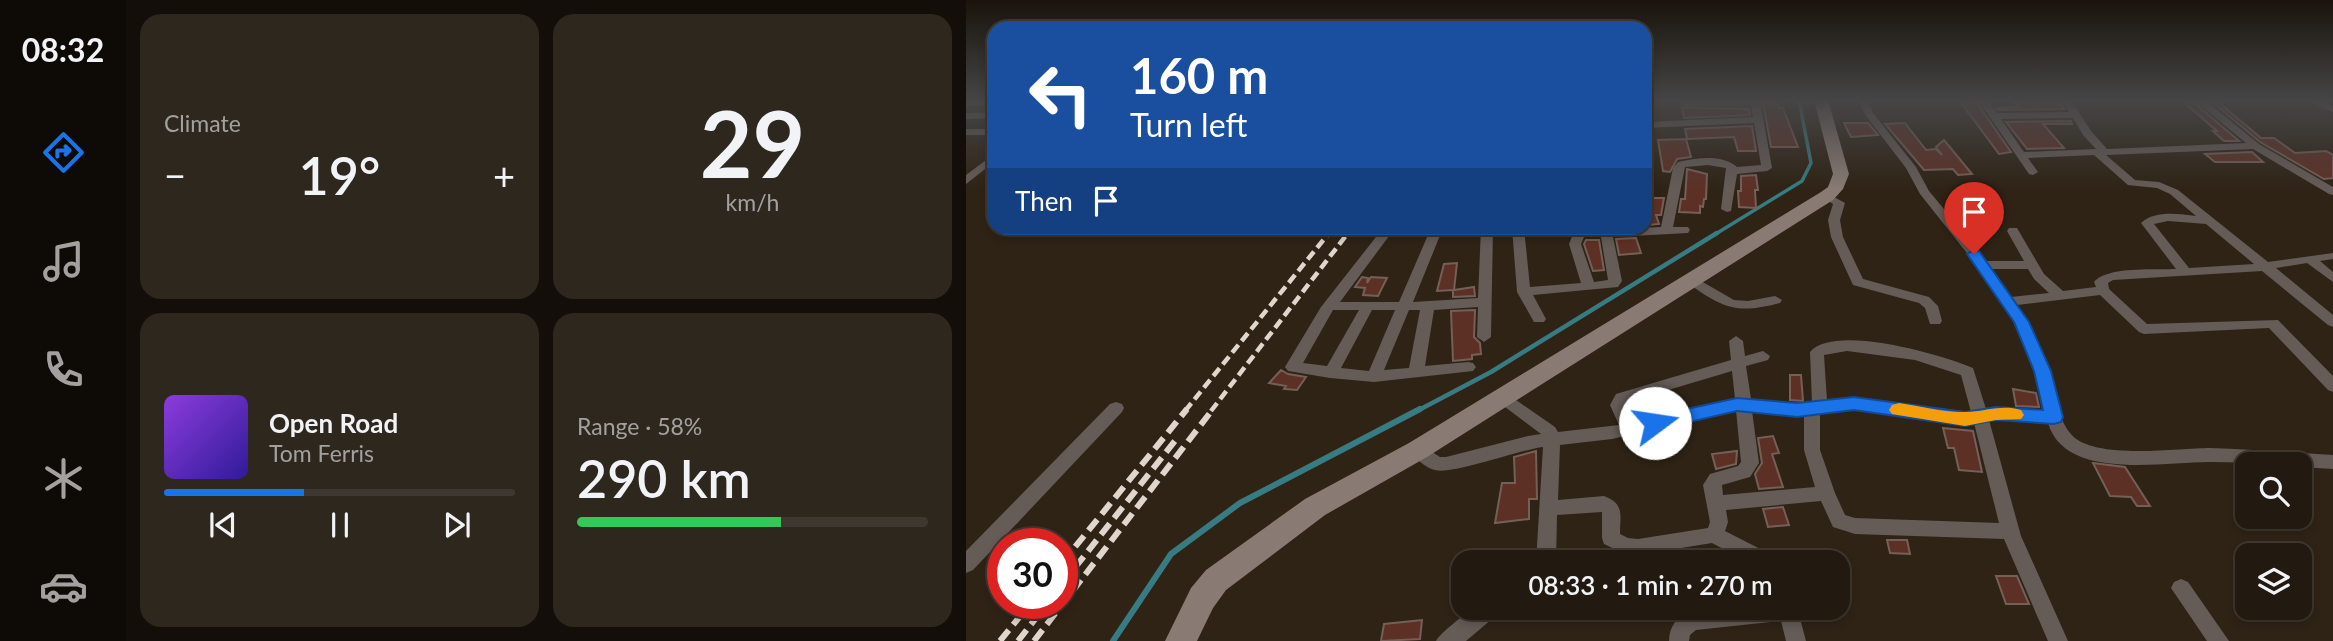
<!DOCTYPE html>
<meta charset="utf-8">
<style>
body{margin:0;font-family:Lato,sans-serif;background:#2e271e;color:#f1f3f6;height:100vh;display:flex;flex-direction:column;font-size:26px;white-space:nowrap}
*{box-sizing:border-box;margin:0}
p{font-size:23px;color:#a2a19f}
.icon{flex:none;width:38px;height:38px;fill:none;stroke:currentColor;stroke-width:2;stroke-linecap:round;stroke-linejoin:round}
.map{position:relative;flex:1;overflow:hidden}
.side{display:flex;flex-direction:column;gap:14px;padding:14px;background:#130e09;width:840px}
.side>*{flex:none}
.hud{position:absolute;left:21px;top:21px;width:665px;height:214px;border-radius:21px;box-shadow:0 4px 10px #0003,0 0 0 2px #3f3830;background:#1a4fa0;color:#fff;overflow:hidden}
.buttons{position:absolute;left:1269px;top:452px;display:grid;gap:14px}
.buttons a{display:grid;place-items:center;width:77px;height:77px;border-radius:14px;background:#221a10;box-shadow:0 4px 10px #0003,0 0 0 2px #3f3830;font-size:35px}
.speed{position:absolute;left:21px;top:528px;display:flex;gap:14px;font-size:35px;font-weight:700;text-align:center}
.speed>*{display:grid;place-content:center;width:91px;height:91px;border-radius:50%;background:#221a10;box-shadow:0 4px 10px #0003,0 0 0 2px #3f3830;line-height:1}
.speed .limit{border:10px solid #d22;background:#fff;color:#111}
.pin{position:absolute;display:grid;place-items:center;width:60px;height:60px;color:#fff;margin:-72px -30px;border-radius:50% 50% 50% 0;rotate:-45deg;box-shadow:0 0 7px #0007}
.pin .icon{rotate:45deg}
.me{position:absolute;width:77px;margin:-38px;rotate:76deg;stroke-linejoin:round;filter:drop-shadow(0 0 5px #0008)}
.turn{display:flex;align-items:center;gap:24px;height:147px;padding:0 28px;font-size:32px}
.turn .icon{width:91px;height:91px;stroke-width:2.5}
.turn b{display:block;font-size:49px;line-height:60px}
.then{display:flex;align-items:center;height:66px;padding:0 28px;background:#0003;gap:14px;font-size:26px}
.big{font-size:52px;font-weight:600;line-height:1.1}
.side .widget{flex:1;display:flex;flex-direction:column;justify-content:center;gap:10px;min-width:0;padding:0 24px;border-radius:21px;background:#2e271e}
.side .dial{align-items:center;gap:0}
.dial b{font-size:91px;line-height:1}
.song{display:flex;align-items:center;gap:21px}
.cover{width:84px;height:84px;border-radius:10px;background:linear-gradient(135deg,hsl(270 70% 55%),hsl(250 70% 35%))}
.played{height:7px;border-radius:4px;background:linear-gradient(90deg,#1a73e8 40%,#3f3830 40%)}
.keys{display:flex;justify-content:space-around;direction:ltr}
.heat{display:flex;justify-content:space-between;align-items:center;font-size:38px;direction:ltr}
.charge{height:10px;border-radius:5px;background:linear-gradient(90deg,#34c759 58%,#3f3830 0)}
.side .tiles{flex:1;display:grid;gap:14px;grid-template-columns:repeat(2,1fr)}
.trip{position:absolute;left:485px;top:550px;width:399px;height:70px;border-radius:21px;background:#221a10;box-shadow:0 4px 10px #0003,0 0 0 2px #3f3830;font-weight:600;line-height:70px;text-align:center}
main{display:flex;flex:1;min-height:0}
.tabs{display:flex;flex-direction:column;width:126px;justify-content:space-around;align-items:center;background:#0e0a06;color:#a2a19f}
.tabs .icon{width:49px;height:49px}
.tabs .active{color:#1a73e8}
.tabs b{font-size:32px;color:#f1f3f6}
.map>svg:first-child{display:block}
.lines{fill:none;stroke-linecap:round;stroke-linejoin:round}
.stream-far2{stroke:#377c83;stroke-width:3.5}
.stream-far1{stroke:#377c83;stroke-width:4.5}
.stream{stroke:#377c83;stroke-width:6}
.building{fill:#5d3025;stroke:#745f59;stroke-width:2}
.street{fill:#655c58;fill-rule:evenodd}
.secondary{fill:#897b74;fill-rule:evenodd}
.rail-far2{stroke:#dfd7cd;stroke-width:3.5;stroke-dasharray:8 4.5;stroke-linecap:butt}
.rail-far1{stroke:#dfd7cd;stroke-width:4.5;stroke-dasharray:10 5;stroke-linecap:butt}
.rail{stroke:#dfd7cd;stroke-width:6;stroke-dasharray:14 7;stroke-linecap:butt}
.route{fill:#1a73e8;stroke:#114b97;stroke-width:2}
.slow{fill:#f59e0b}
</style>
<main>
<nav class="tabs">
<b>08:32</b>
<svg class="icon active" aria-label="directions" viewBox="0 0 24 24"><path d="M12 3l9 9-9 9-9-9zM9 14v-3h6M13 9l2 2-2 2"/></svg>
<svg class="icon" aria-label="music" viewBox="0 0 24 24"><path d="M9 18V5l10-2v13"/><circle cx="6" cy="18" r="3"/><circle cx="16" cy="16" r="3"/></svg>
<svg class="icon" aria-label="phone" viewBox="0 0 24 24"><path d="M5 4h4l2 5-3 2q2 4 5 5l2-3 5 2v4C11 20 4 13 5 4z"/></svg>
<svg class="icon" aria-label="climate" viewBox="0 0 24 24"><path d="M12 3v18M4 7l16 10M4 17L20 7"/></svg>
<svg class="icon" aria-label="car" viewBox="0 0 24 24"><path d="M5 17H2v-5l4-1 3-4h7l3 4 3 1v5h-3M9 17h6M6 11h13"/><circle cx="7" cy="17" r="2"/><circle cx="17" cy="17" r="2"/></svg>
</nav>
<section class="side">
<div class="tiles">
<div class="widget"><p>Climate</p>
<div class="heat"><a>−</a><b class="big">19°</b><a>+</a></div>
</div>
<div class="widget dial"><b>29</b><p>km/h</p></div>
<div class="widget">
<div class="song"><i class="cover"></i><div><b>Open Road</b><p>Tom Ferris</p></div></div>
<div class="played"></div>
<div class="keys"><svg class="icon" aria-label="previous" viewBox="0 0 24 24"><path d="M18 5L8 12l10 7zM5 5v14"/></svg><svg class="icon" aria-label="pause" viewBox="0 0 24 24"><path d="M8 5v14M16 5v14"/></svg><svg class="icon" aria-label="next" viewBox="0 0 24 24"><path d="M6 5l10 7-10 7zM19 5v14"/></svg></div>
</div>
<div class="widget"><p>Range · 58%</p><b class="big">290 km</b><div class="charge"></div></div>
</div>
</section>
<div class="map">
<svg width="1367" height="641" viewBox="0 0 1367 641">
<rect width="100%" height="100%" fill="#2e2315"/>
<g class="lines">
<path class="stream-far2" d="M748,235L836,181L845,163L833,100"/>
<path class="stream-far1" d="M451,411L525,372L751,233"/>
<path class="stream" d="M147,641L205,554L274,503L454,409"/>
</g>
<path class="building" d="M993,100H1009L1045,152L1033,154Z
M1049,100H1092L1098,109L1032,110L1030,108L1053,107L1047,102H1051Z
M1215,100H1225L1273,141H1258L1247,131H1251Z
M1244,100L1251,101L1295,138H1308L1329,153L1360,151L1367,155V178L1358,179L1294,142Z
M797,102H811L813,108H817L832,147H805Z
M716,108L783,109L784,115L718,118Z
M1105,121L1106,124H1077L1098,148L1061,149L1040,122Z
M878,123H902L912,135L885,137Z
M939,123L960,150L970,149L976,155L970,147L978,140L1006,174L992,175L987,169L958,170L919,124Z
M786,126L790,151H772L768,137L721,139L719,129Z
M720,139L725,157L711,159L704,172L697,171L692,140Z
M1286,152L1297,162H1249L1239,154Z
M721,169L741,174L740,199H738L737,207L734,206V213L713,212L715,199H719Z
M790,175L792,190H789L790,208L773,207L772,191H775V176Z
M684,198H698L695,215H690L693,224L683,225Z
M670,238L675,253L653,255L650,239Z
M620,240H633L638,270L627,271L618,244Z
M491,263L488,290L508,287L509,296L487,297V290L471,291L478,264Z
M396,277L402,278L401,283L405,277L421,278L412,296L397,295L399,288L389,287Z
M509,310L508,337L514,343L515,354L506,355V359L487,361L485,311Z
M315,370L322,374L340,377L331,390L318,389L320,386L303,383Z
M824,375H835L837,401L824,400Z
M1047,389L1070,393L1073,407L1050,406Z
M977,428L1007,431L1016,472L993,470L988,448H982Z
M807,436L813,453L806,454L817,487L793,489L789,474L796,463L792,438Z
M570,451L571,499H563V519L529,523L536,483H549L548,457Z
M771,451L770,464L750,469L746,454Z
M1127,463L1159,467L1184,506H1171L1165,497L1144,496Z
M817,507L823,525L802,527L797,509Z
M921,540H941L944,554L924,553Z
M1030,576H1051L1063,604H1040Z
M456,620L454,639L415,641L418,624Z"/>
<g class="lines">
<path class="street" d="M0,100H28V104L0,106Z
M794,100L806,168L801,171L771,174L765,211L761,212L755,209L760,168L742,165L719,167L707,227H722L724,230L722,233L647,237L656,281L652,287L567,295L580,319L578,322H568L551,292L546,228H558L564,287L615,283L603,244L607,234L602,228H614L620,230L695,227L707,168L712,162C731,158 756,154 771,167L795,165L788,123L679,128V122L787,117L785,105L719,107L714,104L719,101ZM618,237H635L642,280L628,282L615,244Z
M892,100H902L907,113L950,167L963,191L1021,261H1058L1041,231L1043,228H1051L1078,274L1097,291L1130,287L1128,282C1141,266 1189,270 1210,269L1175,223C1189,210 1213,214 1230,216L1204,194L1191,188L1162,185L1128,155L1062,158L1072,172L1067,175L1063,174L1012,100H1022L1031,113L1103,112L1095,100H1105L1125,131L1141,149L1280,143L1228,100H1239L1293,144L1367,187V195L1363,194L1287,149L1140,155L1169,180L1193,182L1212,190L1302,262L1367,253V259L1354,261L1367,272V282L1341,263L1310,268L1367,315V327L1362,325L1296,271L1147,280L1142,283L1143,289L1181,324L1312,320L1367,376V392L1362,390L1303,328L1178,334L1173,332L1134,295L1051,305C1065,326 1076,349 1084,372C1090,392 1091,417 1104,433C1125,461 1211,448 1244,448C1285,449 1326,453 1367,455V469L1334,467V464C1303,464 1273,462 1242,462C1196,462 1099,481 1082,423L1023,420L1055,536L1102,641H1082L1038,539L889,534L867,527L855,501L760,510L762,522L759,531L808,556L810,562H782L746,543L672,555L659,554L638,544L636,538V512L591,515L590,562H570L577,447C553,450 486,475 469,470C460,468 448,458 444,450L446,445L452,443L474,457H480L562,436L575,434L531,401L529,397L531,393L537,391L589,427L592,432L653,425L644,405L650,394L765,360L763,341L770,336L777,341L779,356L797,351L804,356L802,360L780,366L785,399L831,404L846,403L844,352C868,323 977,355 1007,368L1020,409L1030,407L1079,410L1068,371L1048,322L1012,267L954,194L940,168L900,116ZM1107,118L1117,135L1130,149L1058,152L1035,119ZM1202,221L1240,224L1288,264L1223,268L1188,224ZM1026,269H1062L1068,279L1083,293L1045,297ZM881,351L949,360L995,375L1005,412L889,398L861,401L858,355ZM766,371L769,399L668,422L660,405L662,402ZM770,410L775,462L772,466L744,474L737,485L744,522L742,528L672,539L662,538L654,534C654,515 659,504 638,496L592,500L594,445L646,439ZM889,410L999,425L1008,423L1033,523L889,518L879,515L869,493L854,450V414ZM786,411L838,415V450L849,487L757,495L756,485L784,477L793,463Z
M1339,100H1352L1367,106V112Z
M28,112V118L0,119V113Z
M0,129H28V135H0Z
M28,154V162L0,184V175Z
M861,193L879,203L874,220L877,237L897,279L963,297L972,306L976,321L974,324H964L959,308L953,303L887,285L865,237L862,220L867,204L855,196Z
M417,228H429L374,302H433L465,228H477L447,302L512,298L515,228H527L525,337L518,342L511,337L512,307L468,310L459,366L502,362L507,363L510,367L507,371L408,382L364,378L322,371L319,367L355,307ZM367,310H393L361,366L337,363ZM406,310H429L403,371L375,368ZM443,310H454L443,368L418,370Z
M728,277L768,300L782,301L809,296L816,300L814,303C772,314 758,309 723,284L721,281Z
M150,402L156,404L158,408L156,412L7,570L0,573V551L144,404Z
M1215,579L1222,582L1263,641H1241L1205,588L1208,582Z
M509,607H545L542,614L526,619L500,641H470C473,634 500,613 509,607Z
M759,607H831L840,641H820L815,621L730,630L724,635L723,641H703C704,609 735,610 759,607Z"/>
<path class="secondary" d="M848,100H862L883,174L877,189L867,200L461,457L359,515L260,590L247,608L231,641H199L225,588L240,570L339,499L443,443L855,192L862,187L867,174Z"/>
<path class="rail-far2" d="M361,235L367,228
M381,235L386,228"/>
<path class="rail-far1" d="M219,411L363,233
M245,411L382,233"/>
<path class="rail" d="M96,563L221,409
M96,584L212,437
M34,641L64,604
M52,641L81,604
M68,641L247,409"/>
</g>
<linearGradient id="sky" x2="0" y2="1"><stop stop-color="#19130c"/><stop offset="0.53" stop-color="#464546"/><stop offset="1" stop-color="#464546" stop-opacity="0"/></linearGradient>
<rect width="1367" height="190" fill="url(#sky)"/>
<path class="route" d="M1008,250L1013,251L1063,322L1085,371L1097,417L1095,422L1088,424L1030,420L999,426L888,410L831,417L771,411L689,430L683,428L680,423L683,418L689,416L771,398L831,403L888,397L999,412L1030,407L1077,410L1068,371L1048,322L1001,254Z"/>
<path class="slow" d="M933,403C954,406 978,413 1000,412C1019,412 1035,404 1055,410L1058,415L1055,419L1030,420L999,426L926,414L923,410L926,405Z"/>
</svg>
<div class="buttons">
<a><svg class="icon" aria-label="search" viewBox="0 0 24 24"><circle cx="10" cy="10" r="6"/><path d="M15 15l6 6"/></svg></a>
<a><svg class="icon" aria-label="layers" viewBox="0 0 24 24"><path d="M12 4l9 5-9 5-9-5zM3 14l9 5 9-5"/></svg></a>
</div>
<div class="speed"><div class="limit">30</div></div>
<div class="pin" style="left:1008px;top:254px;background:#d93025"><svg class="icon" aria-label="arrive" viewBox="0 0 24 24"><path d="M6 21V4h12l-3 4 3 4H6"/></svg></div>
<svg class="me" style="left:689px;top:423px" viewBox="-20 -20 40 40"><circle r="19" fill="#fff"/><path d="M0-13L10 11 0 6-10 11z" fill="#1a73e8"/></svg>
<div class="trip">08:33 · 1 min · 270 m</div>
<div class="hud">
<div class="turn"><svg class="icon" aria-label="left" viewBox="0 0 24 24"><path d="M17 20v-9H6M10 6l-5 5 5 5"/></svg><div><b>160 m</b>Turn left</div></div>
<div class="then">Then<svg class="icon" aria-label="arrive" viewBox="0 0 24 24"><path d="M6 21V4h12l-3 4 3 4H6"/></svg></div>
</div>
</div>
</main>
